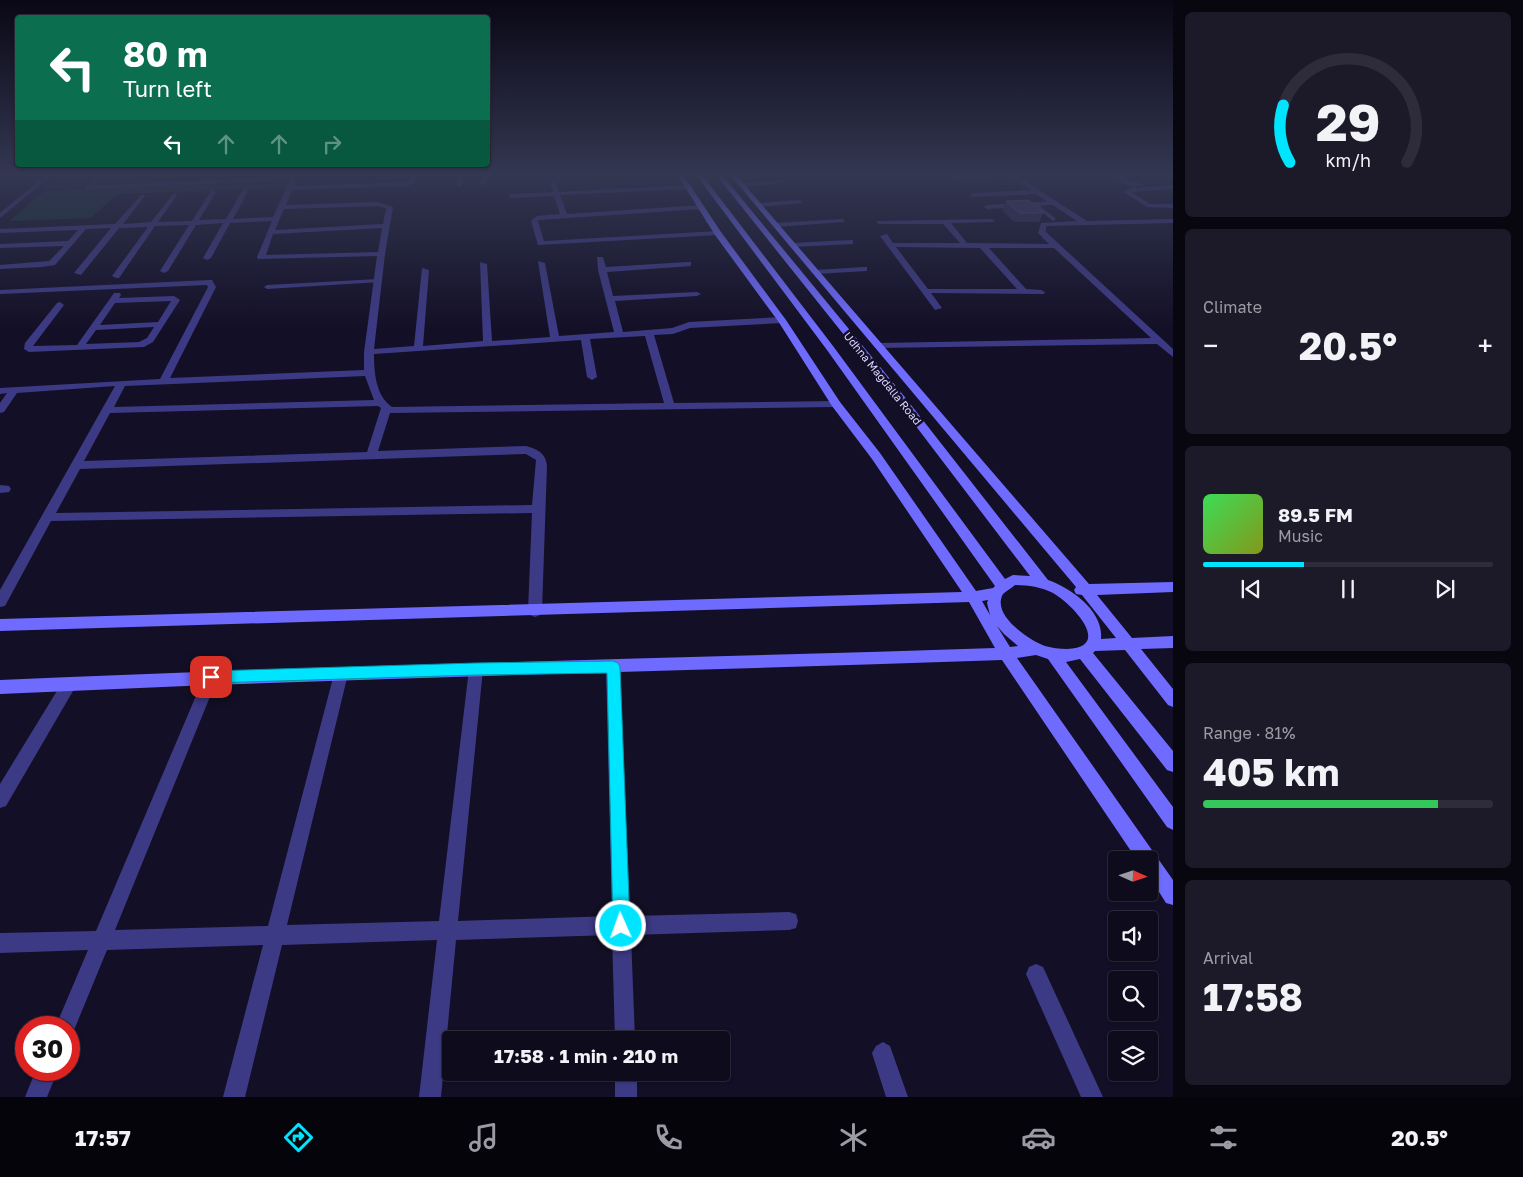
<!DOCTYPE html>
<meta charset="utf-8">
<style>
body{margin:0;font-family:"Golos Text",sans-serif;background:#1c1929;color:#f1f3f6;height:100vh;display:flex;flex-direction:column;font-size:19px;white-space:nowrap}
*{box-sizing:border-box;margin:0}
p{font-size:16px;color:#9b9ba3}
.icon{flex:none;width:28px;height:28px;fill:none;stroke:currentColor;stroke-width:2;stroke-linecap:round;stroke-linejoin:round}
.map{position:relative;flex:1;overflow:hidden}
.sheet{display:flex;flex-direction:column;gap:12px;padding:12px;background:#08060f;width:350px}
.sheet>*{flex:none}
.top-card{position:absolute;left:15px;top:15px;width:475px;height:152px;border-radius:5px;box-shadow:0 1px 4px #0004,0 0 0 1px #2e2b3b;background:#0b6e4f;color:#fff;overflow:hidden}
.needle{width:32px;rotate:93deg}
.fabs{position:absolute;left:1108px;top:851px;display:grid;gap:10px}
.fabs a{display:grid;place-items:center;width:50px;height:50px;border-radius:5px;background:#0e0b1c;box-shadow:0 1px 4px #0004,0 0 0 1px #2e2b3b;font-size:25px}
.speed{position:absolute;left:15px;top:1016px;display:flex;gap:10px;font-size:25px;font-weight:700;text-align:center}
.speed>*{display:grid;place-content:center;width:65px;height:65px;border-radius:50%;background:#0e0b1c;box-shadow:0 1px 4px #0004,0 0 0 1px #2e2b3b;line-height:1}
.speed .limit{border:8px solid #d22;background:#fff;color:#111}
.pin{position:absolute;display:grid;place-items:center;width:42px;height:42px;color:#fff;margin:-21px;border-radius:10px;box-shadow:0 2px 8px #0006}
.me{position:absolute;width:55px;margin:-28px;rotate:358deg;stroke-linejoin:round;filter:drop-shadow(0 0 4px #0008)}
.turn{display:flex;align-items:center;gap:18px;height:105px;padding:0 25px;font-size:22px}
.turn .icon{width:65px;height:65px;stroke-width:2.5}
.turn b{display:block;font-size:35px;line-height:42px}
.lanes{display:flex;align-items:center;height:48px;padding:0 25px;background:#0003;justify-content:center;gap:25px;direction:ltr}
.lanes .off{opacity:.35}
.big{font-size:38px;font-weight:700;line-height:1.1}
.sheet .tile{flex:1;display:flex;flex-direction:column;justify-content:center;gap:8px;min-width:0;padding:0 18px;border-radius:8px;background:#1c1929}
.sheet .dial{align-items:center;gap:0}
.dial svg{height:130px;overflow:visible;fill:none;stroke:#2e2b3b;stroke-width:7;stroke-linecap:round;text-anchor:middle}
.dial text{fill:#f1f3f6;stroke:none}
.song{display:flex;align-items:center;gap:15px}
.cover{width:60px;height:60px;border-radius:8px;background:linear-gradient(135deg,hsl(130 70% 55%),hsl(70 70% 35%))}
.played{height:5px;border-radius:2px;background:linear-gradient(90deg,#00e5ff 35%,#2e2b3b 35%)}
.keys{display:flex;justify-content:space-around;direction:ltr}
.heat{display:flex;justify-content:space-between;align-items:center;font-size:28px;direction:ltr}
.charge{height:8px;border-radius:4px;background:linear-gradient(90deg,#34c759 81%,#2e2b3b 0)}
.trip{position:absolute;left:442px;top:1031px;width:288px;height:50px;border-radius:5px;background:#0e0b1c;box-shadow:0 1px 4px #0004,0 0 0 1px #2e2b3b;font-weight:700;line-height:50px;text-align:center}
.tabs{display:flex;height:80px;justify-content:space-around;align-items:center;background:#06040b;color:#9b9ba3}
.tabs .icon{width:35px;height:35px}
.tabs .selected{color:#00e5ff}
.tabs b{font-size:22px;color:#f1f3f6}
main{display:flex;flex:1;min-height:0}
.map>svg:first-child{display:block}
.green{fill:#12302f}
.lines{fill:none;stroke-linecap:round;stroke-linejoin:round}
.lane{fill:#3d3a85;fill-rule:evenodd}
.street{fill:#3d3a85;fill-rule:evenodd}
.secondary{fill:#6f6bff;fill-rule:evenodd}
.wall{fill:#312854}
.building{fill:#433a66;stroke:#5a527e}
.route{fill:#00e5ff;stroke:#0095a6}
.labels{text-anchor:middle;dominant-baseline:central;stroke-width:5;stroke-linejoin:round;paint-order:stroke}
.far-street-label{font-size:11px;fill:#d9d4ff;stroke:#130f26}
</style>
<main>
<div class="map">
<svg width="1173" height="1097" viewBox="0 0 1173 1097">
<rect width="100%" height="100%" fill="#130f26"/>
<path class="green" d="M60,176H298L291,188L117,194L91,218L9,221L44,191L124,186L44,189Z"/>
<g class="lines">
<path class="lane" d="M784,180L786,183L742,187L739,185L742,183Z
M1056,201L1059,203L1058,204L1040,206L1055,218L1056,219L1053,221L1034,206L987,209L984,207L987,205Z
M378,279L380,280V282L267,289L264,287L267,285Z"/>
<path class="street" d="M1,176H7L0,181Z
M45,176H51L0,218V213Z
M95,176H101L93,186L298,176L294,186L407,182L410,181L411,176H417L415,183L408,186L292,190L286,205L378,202L393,207L385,254L374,349L414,346L422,268L429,270L423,346L483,341L480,262L487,264L492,341L550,337L538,261L545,263L559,336L614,332L598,270L597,257H603L606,267L688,262H691V266L607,272L613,296L697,292L701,294L697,296L615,301L623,332L672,328L689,322L782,317L786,320L782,323L690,328L673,334L654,335L674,403L836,401L841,404L836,407L390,413L378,451L526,446C537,449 546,453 547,466L542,611L540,615L535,617L530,615L528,611L532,513L51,521L5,606L0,607V590L115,386L17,393L4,412L0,413V403L7,393L0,394V388L160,379L208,287L207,285L0,294V290L209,280H212L216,287L170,378L364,370V352L377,256L258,259L257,257L272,221L230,223L211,258L207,260L203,258L223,223L196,225L168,271L164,273L160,271L189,225L155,226L119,278H116L112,276L148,227L119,228L81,275L74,273L111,228L86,229L55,265L42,267L0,269V265L49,261L64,246L0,248V244L68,241L78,230L0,233V229L115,224L142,194L145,196L123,224L151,222L174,193L177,195L158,222L192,221L211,191L213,190L216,192L199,220L226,219L242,191L245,189L248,191L233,219L273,217L290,180L86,189L85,188ZM378,206L386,208L383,224L275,230L284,209ZM382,228L378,252L266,255L273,234ZM645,336L664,403L392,407C376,396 374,373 374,354L581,340L587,377L592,380L597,377L590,339ZM365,376L374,400L114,407L125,386ZM378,406L381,408L367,452L84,461L110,413ZM526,454L536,460L532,505L56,513L80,469Z
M458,176H464L462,185L459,187L456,185Z
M482,176H488L486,184L483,186L480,184Z
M556,176H562L563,177L560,179Z
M952,176H1017L1087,221L1173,219V223L1046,226V232L1173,349V357L1157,344L876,348L874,346L879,343L1151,338L1054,248H989L1026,289L1041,290L1045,292L1044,294L931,293L942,308L935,310L880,236L887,234L893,243H960L943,224H879L877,223V221L992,219L995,221L994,222L951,223L967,243L1049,244L1038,233L1041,223L1077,221L1036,194L973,197L970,195L973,193L1031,190L1012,178L950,179ZM896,247L980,248L1017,289H928Z
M1111,176C1114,176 1141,183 1144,185C1134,190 1119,183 1111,176Z
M553,181L556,183L559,192L689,185L692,187L689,189L560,195L567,214L702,205L705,207L702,209L539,220L538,221L544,241L718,231L722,233L718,235L538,245L531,221L537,216L560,214L554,196L511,198L508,196L511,194L553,192L550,183Z
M1173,185V189L1131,192L1150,204H1173V208L1147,207L1124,192L1130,188Z
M800,200L802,201V203L758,207L755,205L758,203Z
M842,219L845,221L844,222L775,227L772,225L775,223Z
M850,240H853V244L792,247L788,245L792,243Z
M864,267H867V271L815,274L811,272L815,270Z
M114,293H120L121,295L119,298L174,296L180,300L153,342L144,347L29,352L24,349L25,343L57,303L60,302L64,305L33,346L77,345ZM171,301L158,322L100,325L115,303ZM154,327L147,338L139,342L86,344L96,330Z
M0,485L9,486L11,489L9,492L0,493Z
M613,661L618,663L620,667L630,916L789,912L796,914L798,921L796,928L789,930L631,935L635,1040H615L612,935L456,940L441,1097H419L437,940L282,945L245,1097H223L263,945L107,950L72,1035L69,1037V1028H55L88,950L0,953V933L96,931L204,677L206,672L211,670L216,672L218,677L115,930L268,926L334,674L336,669L341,668L346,669L348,674L287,925L439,921L469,669L471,664L476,663L481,664L483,669L458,921L612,916L606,667L608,663Z
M68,679L73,681L75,686L73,691L6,806L0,808V784L63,681Z
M1036,964L1043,967L1103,1097H1081L1026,974L1029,967Z
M883,1042L890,1046L908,1097H886L872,1053L876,1046Z
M36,1070H58L47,1097H25Z
M615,1072H637V1097H615Z"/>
<path class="secondary" d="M678,176H684L721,232L786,320L840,402L880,453L976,591L993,588L995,586L827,350L697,176H703L833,346L1005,579L1013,575L1030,576L896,400L717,176H723L904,396L1048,580C1071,588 1104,611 1101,639L1116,638L1082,595L1076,594L1074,590L1076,587L731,176H737L1089,584L1173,582V592L1097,595L1132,638L1173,636V648L1141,649L1173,689V707L1168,705L1125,650L1095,651L1093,653L1173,751V772L1167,770L1080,659L1066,662L1173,807V830L1167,827L1048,659L1036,655L1017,658L1173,880V905L1166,903L1149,876V860H1137L1002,660C668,672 334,678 0,694V680C332,665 663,659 995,648L969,602L0,631V619L962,592L872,459L832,406L778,321L715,235ZM1015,585C1028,585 1041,587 1053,593C1071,603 1114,647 1067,649C1059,649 1052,648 1045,646C1029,640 991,615 1003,594C1006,591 1012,588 1015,585ZM988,600L987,603L990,615L982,601ZM997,626L1004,634L1018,646L1010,647Z"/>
</g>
<path class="wall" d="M1006,201L1043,213L1039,222H1014L1002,210Z"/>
<path class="building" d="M1029,200L1043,213H1019L1006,201Z"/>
<linearGradient id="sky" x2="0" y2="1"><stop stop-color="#0a0815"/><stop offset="0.53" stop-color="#333752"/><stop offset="1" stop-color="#333752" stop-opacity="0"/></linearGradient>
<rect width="1173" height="329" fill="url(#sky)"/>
<path class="route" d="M613,661L618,663L620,667L630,926L627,932L621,934L615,932L613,926L607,673L476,675L211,683L206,681L204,677L206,673L211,671L476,663Z"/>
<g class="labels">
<g class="far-street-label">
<text transform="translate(883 378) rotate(51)">Udhna Magdalla Road</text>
</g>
</g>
</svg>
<div class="fabs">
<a><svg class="needle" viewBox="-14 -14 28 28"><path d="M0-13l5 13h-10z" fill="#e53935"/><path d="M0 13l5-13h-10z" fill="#9b9ba3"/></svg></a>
<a><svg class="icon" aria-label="sound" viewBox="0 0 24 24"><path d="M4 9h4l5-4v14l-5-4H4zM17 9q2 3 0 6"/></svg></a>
<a><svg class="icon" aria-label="search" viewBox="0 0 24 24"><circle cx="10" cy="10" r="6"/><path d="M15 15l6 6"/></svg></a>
<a><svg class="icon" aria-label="layers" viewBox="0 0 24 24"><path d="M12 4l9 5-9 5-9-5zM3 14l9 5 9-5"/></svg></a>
</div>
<div class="speed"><div class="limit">30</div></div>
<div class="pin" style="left:211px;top:677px;background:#d93025"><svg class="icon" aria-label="arrive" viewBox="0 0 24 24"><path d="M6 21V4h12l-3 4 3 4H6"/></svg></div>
<svg class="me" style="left:621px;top:926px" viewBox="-20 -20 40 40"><circle r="17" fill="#00e5ff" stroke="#fff" stroke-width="3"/><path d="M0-11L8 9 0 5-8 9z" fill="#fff"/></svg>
<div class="trip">17:58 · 1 min · 210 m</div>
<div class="top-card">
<div class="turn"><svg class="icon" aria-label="left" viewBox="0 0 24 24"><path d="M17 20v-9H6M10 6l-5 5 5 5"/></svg><div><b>80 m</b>Turn left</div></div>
<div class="lanes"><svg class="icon" aria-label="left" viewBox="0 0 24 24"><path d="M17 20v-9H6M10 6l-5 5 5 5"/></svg><svg class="icon off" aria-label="ahead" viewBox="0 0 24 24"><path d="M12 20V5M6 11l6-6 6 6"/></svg><svg class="icon off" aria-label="ahead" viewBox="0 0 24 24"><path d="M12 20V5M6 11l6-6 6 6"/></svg><svg class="icon off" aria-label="right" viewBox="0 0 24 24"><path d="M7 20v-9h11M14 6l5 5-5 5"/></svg></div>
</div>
</div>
<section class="sheet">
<div class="tile dial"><svg viewBox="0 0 100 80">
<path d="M14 69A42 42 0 1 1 86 69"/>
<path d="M14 69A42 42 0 0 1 10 34" stroke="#00e5ff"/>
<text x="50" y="56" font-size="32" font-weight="700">29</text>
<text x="50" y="72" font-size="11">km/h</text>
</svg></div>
<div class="tile"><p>Climate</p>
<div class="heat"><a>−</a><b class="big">20.5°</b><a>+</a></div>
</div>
<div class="tile">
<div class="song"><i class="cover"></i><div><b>89.5 FM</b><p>Music</p></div></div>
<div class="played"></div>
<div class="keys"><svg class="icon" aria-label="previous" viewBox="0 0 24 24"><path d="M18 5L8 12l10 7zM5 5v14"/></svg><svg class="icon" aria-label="pause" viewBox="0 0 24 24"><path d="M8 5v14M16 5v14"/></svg><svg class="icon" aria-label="next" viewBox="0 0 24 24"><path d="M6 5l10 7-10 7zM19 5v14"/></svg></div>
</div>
<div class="tile"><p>Range · 81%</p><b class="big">405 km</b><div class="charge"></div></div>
<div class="tile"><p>Arrival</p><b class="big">17:58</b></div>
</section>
</main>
<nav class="tabs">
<b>17:57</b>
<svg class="icon selected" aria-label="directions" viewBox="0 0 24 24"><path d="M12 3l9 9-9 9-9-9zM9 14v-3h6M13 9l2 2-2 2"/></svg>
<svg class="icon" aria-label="music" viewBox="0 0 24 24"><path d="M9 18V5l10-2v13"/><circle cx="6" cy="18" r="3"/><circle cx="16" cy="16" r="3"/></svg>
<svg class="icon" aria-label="phone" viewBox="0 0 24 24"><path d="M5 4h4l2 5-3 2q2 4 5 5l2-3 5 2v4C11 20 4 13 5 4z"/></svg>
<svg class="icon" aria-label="climate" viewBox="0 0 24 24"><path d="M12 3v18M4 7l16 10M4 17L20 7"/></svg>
<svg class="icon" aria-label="car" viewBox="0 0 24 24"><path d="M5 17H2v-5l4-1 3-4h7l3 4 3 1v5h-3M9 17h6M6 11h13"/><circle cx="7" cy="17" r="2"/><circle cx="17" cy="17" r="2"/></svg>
<svg class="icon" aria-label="filters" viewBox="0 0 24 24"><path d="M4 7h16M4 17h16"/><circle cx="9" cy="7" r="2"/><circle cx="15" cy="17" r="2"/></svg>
<b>20.5°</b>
</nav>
